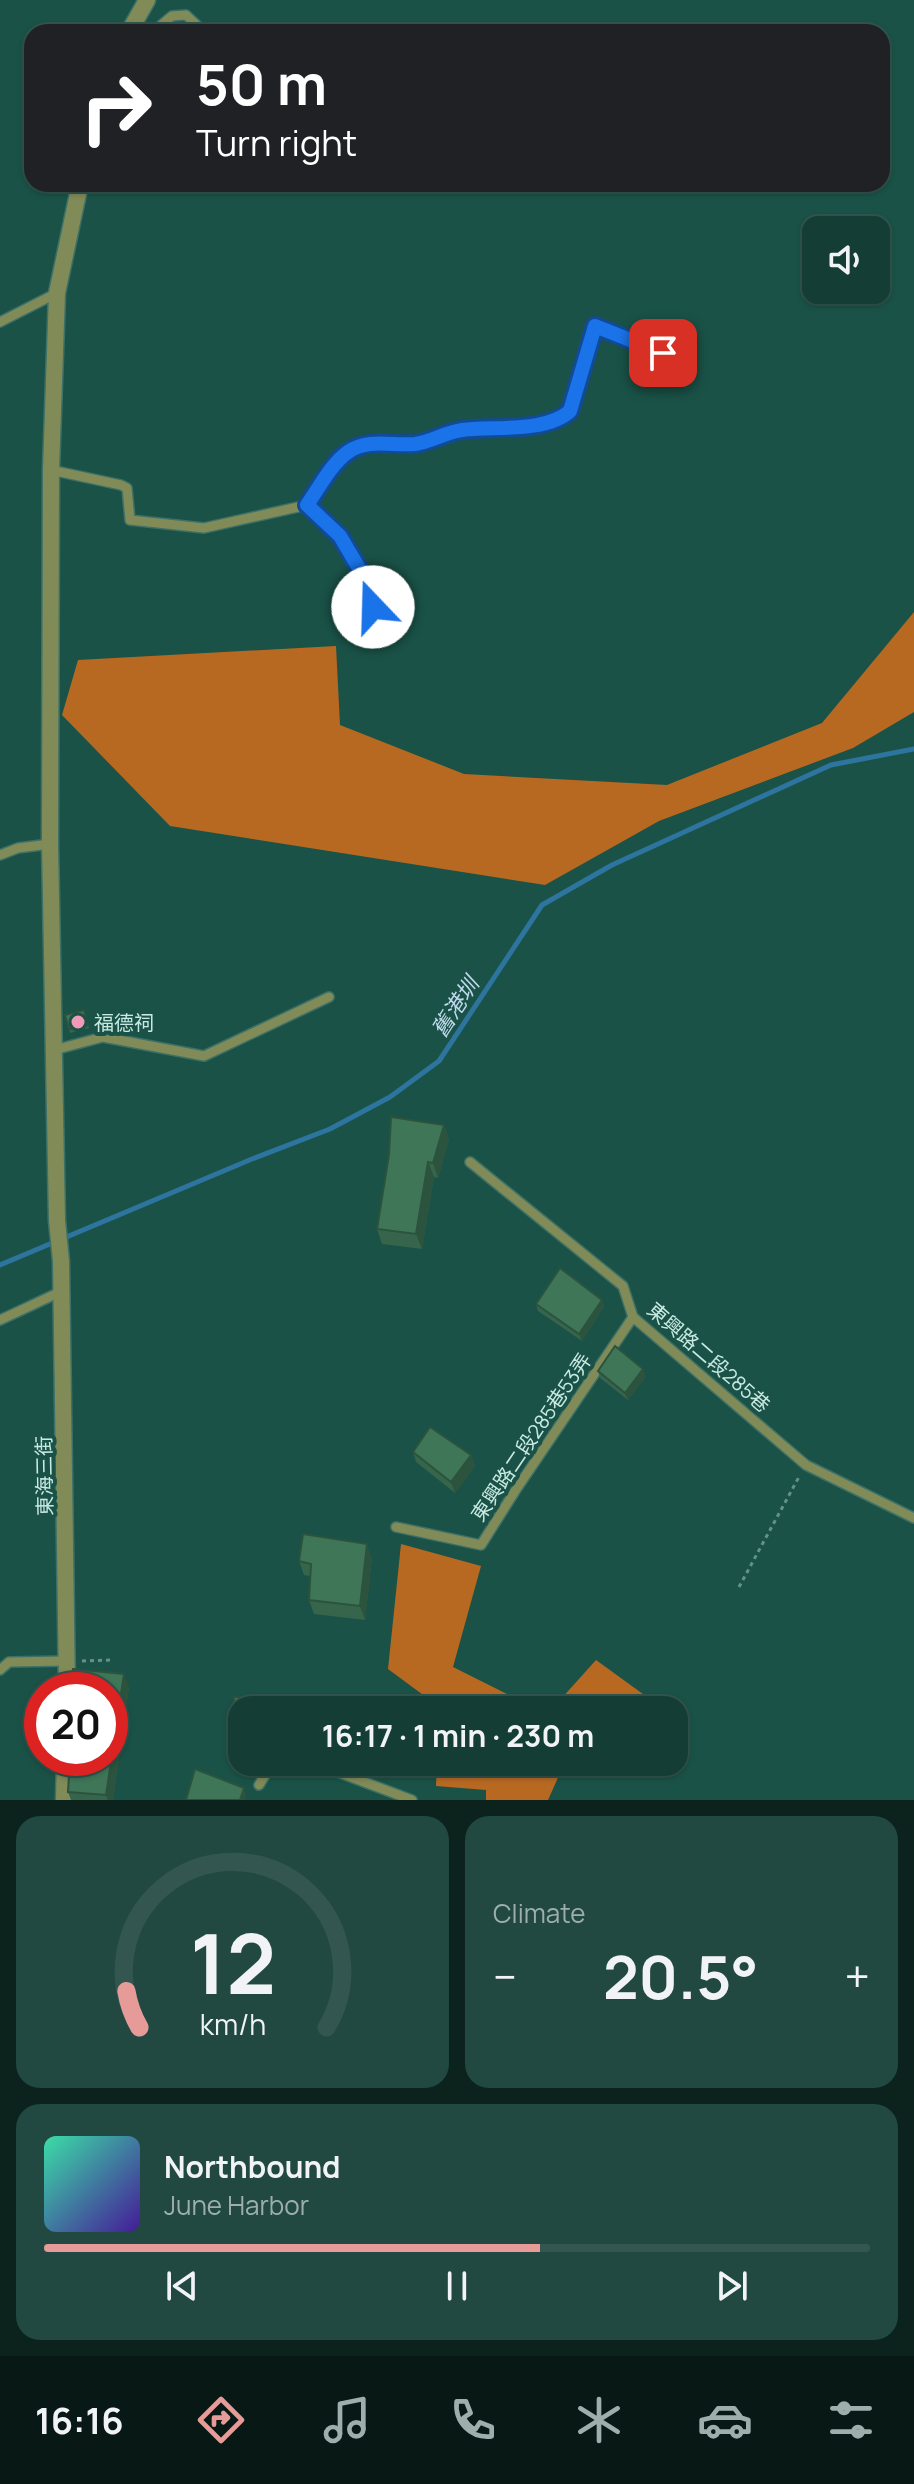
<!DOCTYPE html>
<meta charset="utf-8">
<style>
body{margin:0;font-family:Manrope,"Noto Sans TC",sans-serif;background:#214941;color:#f1f3f6;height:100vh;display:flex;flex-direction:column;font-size:30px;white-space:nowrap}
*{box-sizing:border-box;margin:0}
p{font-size:26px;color:#9daead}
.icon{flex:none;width:44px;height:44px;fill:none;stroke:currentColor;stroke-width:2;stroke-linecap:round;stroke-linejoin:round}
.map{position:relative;height:1800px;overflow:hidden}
.panel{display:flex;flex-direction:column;gap:16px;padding:16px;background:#0b221d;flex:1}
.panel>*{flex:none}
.guide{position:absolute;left:24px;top:24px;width:866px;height:168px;border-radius:24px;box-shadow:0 2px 6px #0004,0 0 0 2px #335750;background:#202124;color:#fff;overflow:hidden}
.fabs{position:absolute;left:802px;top:216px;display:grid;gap:16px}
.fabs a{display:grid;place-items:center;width:88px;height:88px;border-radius:16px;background:#143e35;box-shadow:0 2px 6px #0004,0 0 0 2px #335750;font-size:40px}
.speed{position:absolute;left:24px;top:1672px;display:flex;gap:16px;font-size:40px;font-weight:700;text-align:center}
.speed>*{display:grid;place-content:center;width:104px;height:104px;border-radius:50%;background:#143e35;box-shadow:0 2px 6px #0004,0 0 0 2px #335750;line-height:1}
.speed .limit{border:12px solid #d22;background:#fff;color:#111}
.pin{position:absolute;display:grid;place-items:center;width:68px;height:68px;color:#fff;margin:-34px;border-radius:16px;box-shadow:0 4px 12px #0006}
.me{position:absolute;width:88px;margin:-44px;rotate:339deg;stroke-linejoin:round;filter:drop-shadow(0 0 6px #0008)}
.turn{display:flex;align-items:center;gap:28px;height:168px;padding:0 40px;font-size:36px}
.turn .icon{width:104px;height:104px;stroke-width:2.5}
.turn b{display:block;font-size:56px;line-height:68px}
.big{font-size:60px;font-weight:700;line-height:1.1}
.panel .widget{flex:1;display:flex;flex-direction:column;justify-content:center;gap:12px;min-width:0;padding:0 28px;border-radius:24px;background:#214941}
.panel .dial{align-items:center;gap:0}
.dial svg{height:208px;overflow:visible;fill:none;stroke:#335750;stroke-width:7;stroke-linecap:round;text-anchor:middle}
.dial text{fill:#f1f3f6;stroke:none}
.song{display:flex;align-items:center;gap:24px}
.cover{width:96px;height:96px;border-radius:12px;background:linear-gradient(135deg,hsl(160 70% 55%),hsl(260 70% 35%))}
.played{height:8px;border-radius:4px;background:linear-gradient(90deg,#e69b98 60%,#335750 60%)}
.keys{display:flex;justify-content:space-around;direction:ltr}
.heat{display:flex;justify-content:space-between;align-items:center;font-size:44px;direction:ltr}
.panel .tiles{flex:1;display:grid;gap:16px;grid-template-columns:1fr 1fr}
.widget:last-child{grid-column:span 2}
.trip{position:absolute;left:228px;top:1696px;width:460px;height:80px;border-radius:24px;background:#143e35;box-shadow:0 2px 6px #0004,0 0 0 2px #335750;font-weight:700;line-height:80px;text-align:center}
.tabs{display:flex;height:128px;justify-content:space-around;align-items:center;background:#081915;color:#9daead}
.tabs .icon{width:56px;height:56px}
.tabs .active{color:#e69b98}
.tabs b{font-size:36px;color:#f1f3f6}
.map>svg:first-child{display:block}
.forest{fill:#b76922}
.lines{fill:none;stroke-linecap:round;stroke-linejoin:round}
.stream{stroke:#2d749e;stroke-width:5}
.lane-casing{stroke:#3d7066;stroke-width:12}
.street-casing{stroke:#3d7066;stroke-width:19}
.path{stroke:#649288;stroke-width:3;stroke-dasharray:4 4;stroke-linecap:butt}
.lane{stroke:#808b58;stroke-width:9}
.street{stroke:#808b58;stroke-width:16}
.wall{fill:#36654c}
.shaded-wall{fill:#2c533e}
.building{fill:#3f7658;stroke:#2c533e;stroke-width:2}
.route-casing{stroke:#114b97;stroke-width:20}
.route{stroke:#1a73e8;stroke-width:14}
.poi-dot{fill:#f09ab7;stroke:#1a5247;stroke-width:3}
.labels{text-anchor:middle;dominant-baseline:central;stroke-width:8;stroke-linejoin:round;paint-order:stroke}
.poi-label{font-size:20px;fill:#c8eae2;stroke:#1a5247;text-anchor:start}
.street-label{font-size:20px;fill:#c8eae2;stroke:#1a5247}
.water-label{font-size:22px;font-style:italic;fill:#bfd9ec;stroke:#1a5247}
</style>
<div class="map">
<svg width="914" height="1800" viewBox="0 0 914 1800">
<rect width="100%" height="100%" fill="#1a5247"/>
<path class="forest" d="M914,612V712L853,748L659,821L545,885L170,826L62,715L78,660L336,646L340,725L464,774L667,785L822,723Z
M401,1544L481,1566L453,1667L539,1710H439L438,1706L388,1669Z
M596,1660L665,1710H551Z
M437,1762H565L548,1800H486V1790L436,1786Z"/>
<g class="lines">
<path class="stream" d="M0,1265L252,1159L330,1129L390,1097L439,1061L542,905L612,865L831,765L914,749"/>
<defs>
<path id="lane" d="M153,32L172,16L186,15L204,32
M0,322L57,293
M51,470L121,485L127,488L130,520L204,528L307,505L340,459L361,445L417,444L459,430L515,428L556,420L570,411L595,326L663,353
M307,505L340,536L360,570L373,607
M0,855L18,848L50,844
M54,1050L103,1037L204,1056L329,997
M470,1162L623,1286L633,1317L806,1465L914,1518
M0,1320L60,1292
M396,1527L481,1545L515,1491L633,1317
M0,1670L9,1662L66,1661
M311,1762L412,1800
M259,1785L273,1762"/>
<path id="street" d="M129,32L147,0
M67,1690L61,1261L57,1221L50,844L51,470L57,293L80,184
M64,1800L65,1758"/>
</defs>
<use href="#lane" class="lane-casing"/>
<use href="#street" class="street-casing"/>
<path class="path" d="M739,1587L800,1475
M82,1661L110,1660"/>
<use href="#lane" class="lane"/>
<use href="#street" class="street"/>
</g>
<path class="wall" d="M84,1010L89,1028L70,1033L65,1015Z
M444,1125L449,1139L438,1178L434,1177L422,1249L382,1244L377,1229L389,1155Z
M602,1300L604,1307L582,1341L538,1311L536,1304Z
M598,1371L646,1376L628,1400L600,1378Z
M413,1452L471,1455L475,1466L455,1493L416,1462Z
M372,1558L365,1620L314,1614L309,1600L310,1576L304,1575L299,1561Z
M129,1687L113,1800H71L68,1792Z
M234,1697H266L269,1704L268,1710H242V1731L234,1730L232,1723Z"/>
<path class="shaded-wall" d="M444,1125L449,1139L438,1178L433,1163Z
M428,1162L434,1177L422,1249L416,1234Z
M602,1300L604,1307L582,1341L579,1334Z
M643,1369L646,1376L628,1400L625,1393Z
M471,1455L475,1466L455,1493L451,1482Z
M367,1544L372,1558L365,1620L360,1606Z
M124,1674L129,1687L113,1800H108L106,1795Z
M266,1697L269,1704L268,1710H265Z
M244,1788L246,1795L245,1800H240Z"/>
<path class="building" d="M84,1010L88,1025L69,1029L65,1015Z
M391,1117L444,1125L433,1163L428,1162L416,1234L377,1229L389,1155Z
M560,1268L602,1300L579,1334L536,1304Z
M615,1346L643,1369L625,1393L598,1371Z
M430,1427L471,1455L451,1482L413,1452Z
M303,1534L367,1544L360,1606L309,1600L311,1564L299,1561Z
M73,1669L124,1674L106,1795L68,1792L70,1758H110V1690H72Z
M234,1697H266L265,1710H242V1724L232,1723Z
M195,1769L244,1788L240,1800H186Z"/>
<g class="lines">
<defs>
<path id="route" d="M373,607L360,570L340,536L307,505C319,488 331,464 348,452C368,438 392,446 415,444C431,442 446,432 462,430C493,426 546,433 570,411L595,326L663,353"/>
</defs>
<use href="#route" class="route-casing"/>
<use href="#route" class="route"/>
</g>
<circle class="poi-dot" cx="78" cy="1022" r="8"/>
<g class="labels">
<g class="poi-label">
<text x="94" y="1022">福德祠</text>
</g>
<g class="street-label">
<text transform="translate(709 1357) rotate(41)">東興路二段285巷</text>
<text transform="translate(531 1437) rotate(-56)">東興路二段285巷53弄</text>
<text transform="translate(44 1476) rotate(-91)">東海三街</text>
</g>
<g class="water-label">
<text transform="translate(455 1007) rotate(-57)">舊港圳</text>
</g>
</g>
</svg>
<div class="fabs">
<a><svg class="icon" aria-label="sound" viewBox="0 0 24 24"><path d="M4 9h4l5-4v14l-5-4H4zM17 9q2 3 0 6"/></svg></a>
</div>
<div class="speed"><div class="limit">20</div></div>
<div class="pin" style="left:663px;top:353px;background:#d93025"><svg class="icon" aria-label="arrive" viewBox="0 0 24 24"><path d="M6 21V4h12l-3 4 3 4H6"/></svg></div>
<svg class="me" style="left:373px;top:607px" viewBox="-20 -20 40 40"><circle r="19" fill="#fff"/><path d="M0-13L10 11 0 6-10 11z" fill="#1a73e8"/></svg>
<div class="trip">16:17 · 1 min · 230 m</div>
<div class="guide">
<div class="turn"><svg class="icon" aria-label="right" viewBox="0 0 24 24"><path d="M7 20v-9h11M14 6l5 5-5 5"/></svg><div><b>50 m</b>Turn right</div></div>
</div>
</div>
<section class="panel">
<div class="tiles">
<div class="widget dial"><svg viewBox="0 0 100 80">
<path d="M14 69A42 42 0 1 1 86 69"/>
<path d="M14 69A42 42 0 0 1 9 55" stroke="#e69b98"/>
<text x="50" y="56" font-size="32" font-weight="700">12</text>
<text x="50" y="72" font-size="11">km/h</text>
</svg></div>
<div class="widget"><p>Climate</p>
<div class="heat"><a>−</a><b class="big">20.5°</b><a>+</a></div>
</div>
<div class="widget">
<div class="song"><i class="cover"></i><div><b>Northbound</b><p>June Harbor</p></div></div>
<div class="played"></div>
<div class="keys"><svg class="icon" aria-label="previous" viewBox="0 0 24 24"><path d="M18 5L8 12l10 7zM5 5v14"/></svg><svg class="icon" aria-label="pause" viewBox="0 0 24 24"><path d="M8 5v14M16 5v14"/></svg><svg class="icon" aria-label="next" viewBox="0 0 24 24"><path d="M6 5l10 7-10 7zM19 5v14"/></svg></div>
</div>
</div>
</section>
<nav class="tabs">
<b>16:16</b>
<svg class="icon active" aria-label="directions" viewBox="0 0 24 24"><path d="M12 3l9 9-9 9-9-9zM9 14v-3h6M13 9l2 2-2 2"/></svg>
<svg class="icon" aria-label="music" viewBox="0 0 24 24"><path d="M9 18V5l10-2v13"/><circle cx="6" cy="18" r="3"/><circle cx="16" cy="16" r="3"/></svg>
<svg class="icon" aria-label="phone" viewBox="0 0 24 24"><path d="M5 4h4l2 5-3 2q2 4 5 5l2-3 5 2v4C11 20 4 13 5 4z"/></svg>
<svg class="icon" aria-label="climate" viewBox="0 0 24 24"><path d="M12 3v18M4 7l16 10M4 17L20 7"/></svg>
<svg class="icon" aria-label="car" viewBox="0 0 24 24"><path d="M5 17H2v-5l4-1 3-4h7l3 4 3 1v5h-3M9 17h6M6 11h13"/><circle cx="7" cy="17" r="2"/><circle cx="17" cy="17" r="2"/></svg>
<svg class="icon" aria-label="filters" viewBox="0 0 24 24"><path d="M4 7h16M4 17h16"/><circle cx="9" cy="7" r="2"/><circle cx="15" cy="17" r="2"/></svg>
</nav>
